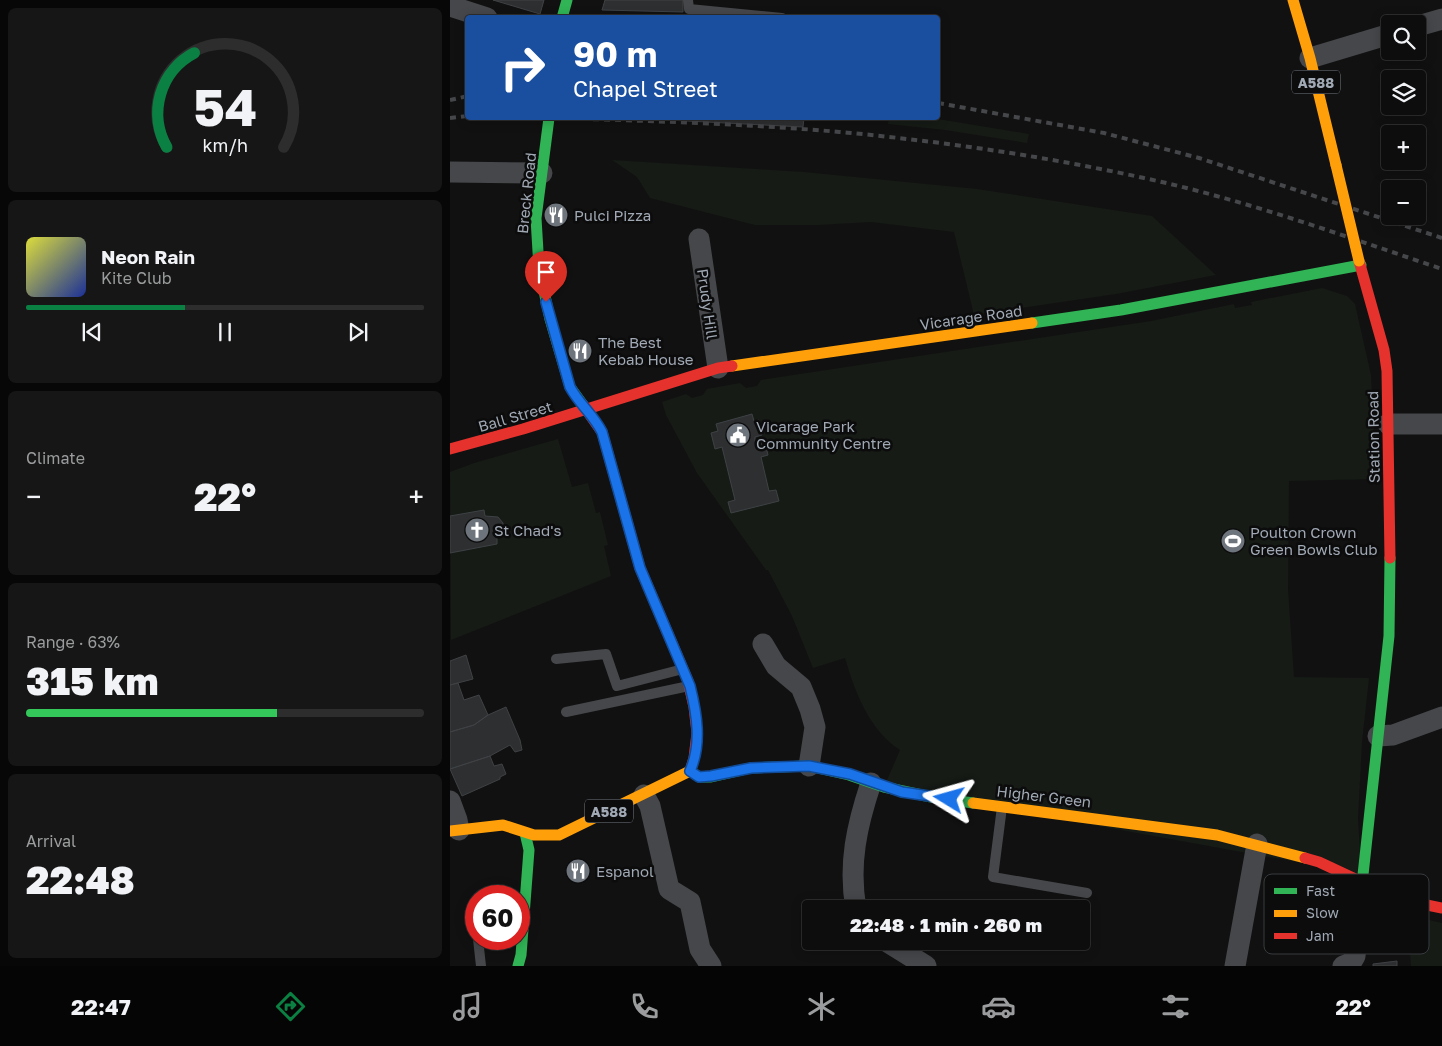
<!DOCTYPE html>
<meta charset="utf-8">
<style>
body{margin:0;font-family:"Golos Text",sans-serif;background:#161616;color:#f1f3f6;height:100vh;display:flex;flex-direction:column;font-size:19px;white-space:nowrap}
*{box-sizing:border-box;margin:0}
p{font-size:16px;color:#9a9c9d}
.icon{flex:none;width:28px;height:28px;fill:none;stroke:currentColor;stroke-width:2;stroke-linecap:round;stroke-linejoin:round}
.map{position:relative;flex:1;overflow:hidden}
.details{display:flex;flex-direction:column;gap:8px;padding:8px;background:#070707;width:450px}
.details>*{flex:none}
.guide{position:absolute;left:15px;top:15px;width:475px;height:105px;border-radius:5px;box-shadow:0 2px 12px #0003,0 0 0 1px #2d2d2e;background:#1a4fa0;color:#fff;overflow:hidden}
.controls{position:absolute;left:931px;top:15px;display:grid;gap:10px}
.controls a{display:grid;place-items:center;width:45px;height:45px;border-radius:5px;background:#0d0d0d;box-shadow:0 2px 12px #0003,0 0 0 1px #2d2d2e;font-size:25px}
.speed{position:absolute;left:15px;top:885px;display:flex;gap:10px;font-size:25px;font-weight:700;text-align:center}
.speed>*{display:grid;place-content:center;width:65px;height:65px;border-radius:50%;background:#0d0d0d;box-shadow:0 2px 12px #0003,0 0 0 1px #2d2d2e;line-height:1}
.speed .limit{border:8px solid #d22;background:#fff;color:#111}
.pin{position:absolute;display:grid;place-items:center;width:42px;height:42px;color:#fff;margin:-51px -21px;border-radius:50% 50% 50% 0;rotate:-45deg;box-shadow:0 0 5px #0007}
.pin .icon{rotate:45deg}
.me{position:absolute;width:55px;margin:-28px;rotate:278deg;stroke-linejoin:round;filter:drop-shadow(0 0 4px #0008)}
.turn{display:flex;align-items:center;gap:18px;height:105px;padding:0 25px;font-size:22px}
.turn .icon{width:65px;height:65px;stroke-width:2.5}
.turn b{display:block;font-size:35px;line-height:42px}
.big{font-size:38px;font-weight:800;line-height:1.1}
.details .card{flex:1;display:flex;flex-direction:column;justify-content:center;gap:8px;min-width:0;padding:0 18px;border-radius:8px;background:#161616}
.details .dial{align-items:center;gap:0}
.dial svg{height:130px;overflow:visible;fill:none;stroke:#2d2d2e;stroke-width:7;stroke-linecap:round;text-anchor:middle}
.dial text{fill:#f1f3f6;stroke:none}
.song{display:flex;align-items:center;gap:15px}
.cover{width:60px;height:60px;border-radius:8px;background:linear-gradient(135deg,hsl(60 70% 55%),hsl(230 70% 35%))}
.played{height:5px;border-radius:2px;background:linear-gradient(90deg,#0b8043 40%,#2d2d2e 40%)}
.keys{display:flex;justify-content:space-around;direction:ltr}
.heat{display:flex;justify-content:space-between;align-items:center;font-size:28px;direction:ltr}
.charge{height:8px;border-radius:4px;background:linear-gradient(90deg,#34c759 63%,#2d2d2e 0)}
.trip{position:absolute;left:352px;top:900px;width:288px;height:50px;border-radius:5px;background:#0d0d0d;box-shadow:0 2px 12px #0003,0 0 0 1px #2d2d2e;font-weight:800;line-height:50px;text-align:center}
.menu{display:flex;height:80px;justify-content:space-around;align-items:center;background:#050505;color:#9a9c9d}
.menu .icon{width:35px;height:35px}
.menu .active{color:#0b8043}
.menu b{font-size:22px;color:#f1f3f6}
main{display:flex;flex:1;min-height:0}
.map>svg:first-child{display:block}
.green{fill:#161b16}
.building{fill:#2e2f31;stroke:#3f4245}
.lines{fill:none;stroke-linecap:round;stroke-linejoin:round}
.lane{stroke:#45474a;stroke-width:10}
.street{stroke:#45474a;stroke-width:21}
.fast{stroke:#30b455;stroke-width:11}
.slow{stroke:#ff9f0a;stroke-width:11}
.jam{stroke:#e5322d;stroke-width:11}
.rail{stroke:#45474a;stroke-width:4;stroke-dasharray:6 5;stroke-linecap:butt}
.slow-bridge{stroke:#ff9f0a;stroke-width:11}
.route-casing{stroke:#114b97;stroke-width:12}
.route{stroke:#1a73e8;stroke-width:9}
.labels{text-anchor:middle;dominant-baseline:central;stroke-width:5;stroke-linejoin:round;paint-order:stroke}
.shield{fill:#0c0c0d;stroke:#747a82;stroke-width:1}
.shield-label{font-size:14px;font-weight:bold;fill:#a0a9b4}
.street-label{font-size:15px;fill:#a0a9b4;stroke:#0c0c0d}
.poi-label{font-size:15px;fill:#a0a9b4;stroke:#0c0c0d;text-anchor:start}
.key{fill:#0c0c0d;stroke:#383b3f;stroke-width:1}
.key-label{font-size:14px;fill:#a0a9b4}
</style>
<main>
<section class="details">
<div class="card dial"><svg viewBox="0 0 100 80">
<path d="M14 69A42 42 0 1 1 86 69"/>
<path d="M14 69A42 42 0 0 1 31 11" stroke="#0b8043"/>
<text x="50" y="56" font-size="32" font-weight="700">54</text>
<text x="50" y="72" font-size="11">km/h</text>
</svg></div>
<div class="card">
<div class="song"><i class="cover"></i><div><b>Neon Rain</b><p>Kite Club</p></div></div>
<div class="played"></div>
<div class="keys"><svg class="icon" aria-label="previous" viewBox="0 0 24 24"><path d="M18 5L8 12l10 7zM5 5v14"/></svg><svg class="icon" aria-label="pause" viewBox="0 0 24 24"><path d="M8 5v14M16 5v14"/></svg><svg class="icon" aria-label="next" viewBox="0 0 24 24"><path d="M6 5l10 7-10 7zM19 5v14"/></svg></div>
</div>
<div class="card"><p>Climate</p>
<div class="heat"><a>−</a><b class="big">22°</b><a>+</a></div>
</div>
<div class="card"><p>Range · 63%</p><b class="big">315 km</b><div class="charge"></div></div>
<div class="card"><p>Arrival</p><b class="big">22:48</b></div>
</section>
<div class="map">
<svg width="992" height="966" viewBox="0 0 992 966">
<rect width="100%" height="100%" fill="#111"/>
<path class="green" d="M439,118H482L579,134L577,143L495,130L438,124Z
M162,160L354,172L527,189L702,216L766,275L666,294L524,315L504,232L421,222L368,225H305L200,198L187,177Z
M872,288L897,296L905,304L921,375L926,479L839,481L838,589L844,677L919,678L912,742L908,819L912,884L886,869L434,787L450,750C419,730 405,692 395,658L363,668L342,616L318,570H316L247,473L216,415L212,402L236,394L242,398L253,395L257,389L290,383L296,388L307,386L311,380L701,321L784,304L785,308L802,305L801,302Z
M108,439L122,487L138,483L146,513L150,512L158,545L154,546L161,576L1,640L0,472L24,463Z
M966,917L992,923V966H961L960,954Z"/>
<path class="building" d="M43,0H94L90,14Z
M155,0H233V12L152,10Z
M179,118H354L353,127Z
M302,414L304,421L309,420L312,435L305,437V441L314,439L318,455L311,457L319,491L326,490L329,501L281,513L278,502L285,500L272,447L265,449L261,433L268,431L266,424Z
M34,510L35,516L48,517L53,523V532L47,538V544L0,553V516Z
M16,655L23,679L0,685V661Z
M8,683L14,700L29,695L38,715L24,725L0,732V685Z
M56,707L70,740L72,750L65,752L60,745L40,756L0,769V732L24,725L38,715Z
M40,756L44,766L52,764L56,774L50,777V779L12,796L0,769Z
M947,961V966H923V964Z"/>
<g class="lines">
<path class="lane" d="M238,0L239,9L332,18
M106,659L156,654L167,686L233,669
M116,712L239,686
M552,807L543,877L637,893
M28,939L31,966"/>
<path class="street" d="M0,6L37,18
M968,26L992,19
M860,58L940,34
M0,172L92,173
M249,239L268,368
M938,424H992
M313,644L326,666L351,687L360,709L365,727L359,766
M928,736L943,735L992,717
M194,795L200,806L219,889L240,902L250,949L261,966
M0,801L7,820L9,830
M406,909C398,864 407,825 421,783
M436,941L476,966
M785,966L807,844
M893,966L901,963L905,956L912,884"/>
<path class="fast" d="M112,18L117,0
M99,118L86,218L89,268L100,319L120,387L133,405
M582,323L671,310L911,265
M240,771L249,777H261L301,768L359,766L399,775L434,787L481,797L523,803
M912,884L939,636L940,558
M68,966L71,955L79,850L75,833"/>
<path class="slow" d="M843,0L860,58L886,165
M282,366L582,323
M523,803L767,835L855,858
M0,831L53,825L84,835H109L240,771"/>
<path class="jam" d="M909,261L934,350L937,371L940,558
M133,405L152,432L190,568L238,681L244,707L247,733L244,758L240,771
M0,449L73,429L268,368L282,366
M855,858L869,862L948,899L992,908"/>
<path class="rail" d="M0,100L18,96
M488,103L654,133L749,158L992,238
M0,118L18,116
M110,118C226,122 342,125 457,139C536,148 616,161 694,178C796,200 894,236 992,269"/>
<path class="slow-bridge" d="M886,165L909,261"/>
</g>
<g class="lines">
<defs>
<path id="route" d="M96,302L120,387C129,404 143,414 152,432L190,568L240,686C247,714 252,744 240,771L249,777L261,776L301,768L359,766L400,774L452,792L499,799"/>
</defs>
<use href="#route" class="route-casing"/>
<use href="#route" class="route"/>
</g>
<defs>
<symbol id="restaurant-disc" viewBox="-11 -11 22 22"><circle r="9.5" fill="#6e747b" stroke="#0c0c0d"/><path d="M-5-6h1v4h1v-4h1v4h1v-4h1v5L-1.5 .5V6h-2V.5L-5-1ZM5-6V6H3V1.5H1.5Q1.5-4 5-6Z" fill="#fff"/></symbol>
<symbol id="civic-disc" viewBox="-11 -11 22 22"><circle r="9.5" fill="#6e747b" stroke="#0c0c0d"/><path d="M-.6-6.5H3V-4.5H.6V-3L4-1V1h2V6H-6V1h2V-1L-.6-3ZM-1.2 2.5V6h2.4V2.5Z" fill="#fff"/></symbol>
<symbol id="church-disc" viewBox="-11 -11 22 22"><circle r="9.5" fill="#6e747b" stroke="#0c0c0d"/><path d="M-1.2-6h2.4v3.5h3.3v2.4h-3.3V6h-2.4V-.1h-3.3v-2.4h3.3Z" fill="#fff"/></symbol>
<symbol id="stadium-disc" viewBox="-11 -11 22 22"><circle r="9.5" fill="#6e747b" stroke="#0c0c0d"/><path d="M0-5a6.5 5 0 1 0 0 10a6.5 5 0 1 0 0-10ZM-3.5-1.8h7v3.6h-7Z" fill="#fff"/></symbol>
</defs>
<g fill-rule="evenodd">
<use href="#restaurant-disc" x="92" y="201" width="28" height="28"/>
<use href="#restaurant-disc" x="116" y="337" width="28" height="28"/>
<use href="#civic-disc" x="274" y="421" width="28" height="28"/>
<use href="#church-disc" x="13" y="516" width="28" height="28"/>
<use href="#stadium-disc" x="769" y="527" width="28" height="28"/>
<use href="#restaurant-disc" x="114" y="857" width="28" height="28"/>
</g>
<g class="labels">
<g class="shield">
<rect x="842" y="70.5" width="48" height="23" rx="4"/>
<rect x="135" y="799.5" width="48" height="23" rx="4"/>
</g>
<g class="shield-label">
<text x="866" y="82">A588</text>
<text x="159" y="811">A588</text>
</g>
<g class="street-label">
<text transform="translate(76 193) rotate(-84)">Breck Road</text>
<text transform="translate(258 304) rotate(82)">Prudy Hill</text>
<text transform="translate(521 317) rotate(-8)">Vicarage Road</text>
<text transform="translate(65 416) rotate(-16)">Ball Street</text>
<text transform="translate(923 437) rotate(-91)">Station Road</text>
<text transform="translate(594 796) rotate(7)">Higher Green</text>
</g>
<g class="poi-label">
<text x="124" y="215">Pulci Pizza</text>
<text x="148" y="342">The Best<tspan x="148" dy="17">Kebab House</tspan></text>
<text x="306" y="426">Vicarage Park<tspan x="306" dy="17">Community Centre</tspan></text>
<text x="44" y="530">St Chad's</text>
<text x="800" y="532">Poulton Crown<tspan x="800" dy="17">Green Bowls Club</tspan></text>
<text x="146" y="871">Espanol</text>
</g>
</g>
<rect x="814" y="874" width="165" height="80" rx="8" class="key"/>
<rect x="824" y="888" width="23" height="6" fill="#30b455"/>
<rect x="824" y="910" width="23" height="7" fill="#ff9f0a"/>
<rect x="824" y="933" width="23" height="6" fill="#e5322d"/>
<g class="key-label">
<text x="856" y="896">Fast</text>
<text x="856" y="918">Slow</text>
<text x="856" y="941">Jam</text>
</g>
</svg>
<div class="controls">
<a><svg class="icon" aria-label="search" viewBox="0 0 24 24"><circle cx="10" cy="10" r="6"/><path d="M15 15l6 6"/></svg></a>
<a><svg class="icon" aria-label="layers" viewBox="0 0 24 24"><path d="M12 4l9 5-9 5-9-5zM3 14l9 5 9-5"/></svg></a>
<a>+</a>
<a>−</a>
</div>
<div class="speed"><div class="limit">60</div></div>
<div class="pin" style="left:96px;top:302px;background:#d93025"><svg class="icon" aria-label="arrive" viewBox="0 0 24 24"><path d="M6 21V4h12l-3 4 3 4H6"/></svg></div>
<svg class="me" style="left:499px;top:799px" viewBox="-20 -20 40 40"><path d="M0-17L14 15 0 8-14 15z" fill="#1a73e8" stroke="#fff" stroke-width="4"/></svg>
<div class="trip">22:48 · 1 min · 260 m</div>
<div class="guide">
<div class="turn"><svg class="icon" aria-label="right" viewBox="0 0 24 24"><path d="M7 20v-9h11M14 6l5 5-5 5"/></svg><div><b>90 m</b>Chapel Street</div></div>
</div>
</div>
</main>
<nav class="menu">
<b>22:47</b>
<svg class="icon active" aria-label="directions" viewBox="0 0 24 24"><path d="M12 3l9 9-9 9-9-9zM9 14v-3h6M13 9l2 2-2 2"/></svg>
<svg class="icon" aria-label="music" viewBox="0 0 24 24"><path d="M9 18V5l10-2v13"/><circle cx="6" cy="18" r="3"/><circle cx="16" cy="16" r="3"/></svg>
<svg class="icon" aria-label="phone" viewBox="0 0 24 24"><path d="M5 4h4l2 5-3 2q2 4 5 5l2-3 5 2v4C11 20 4 13 5 4z"/></svg>
<svg class="icon" aria-label="climate" viewBox="0 0 24 24"><path d="M12 3v18M4 7l16 10M4 17L20 7"/></svg>
<svg class="icon" aria-label="car" viewBox="0 0 24 24"><path d="M5 17H2v-5l4-1 3-4h7l3 4 3 1v5h-3M9 17h6M6 11h13"/><circle cx="7" cy="17" r="2"/><circle cx="17" cy="17" r="2"/></svg>
<svg class="icon" aria-label="filters" viewBox="0 0 24 24"><path d="M4 7h16M4 17h16"/><circle cx="9" cy="7" r="2"/><circle cx="15" cy="17" r="2"/></svg>
<b>22°</b>
</nav>
